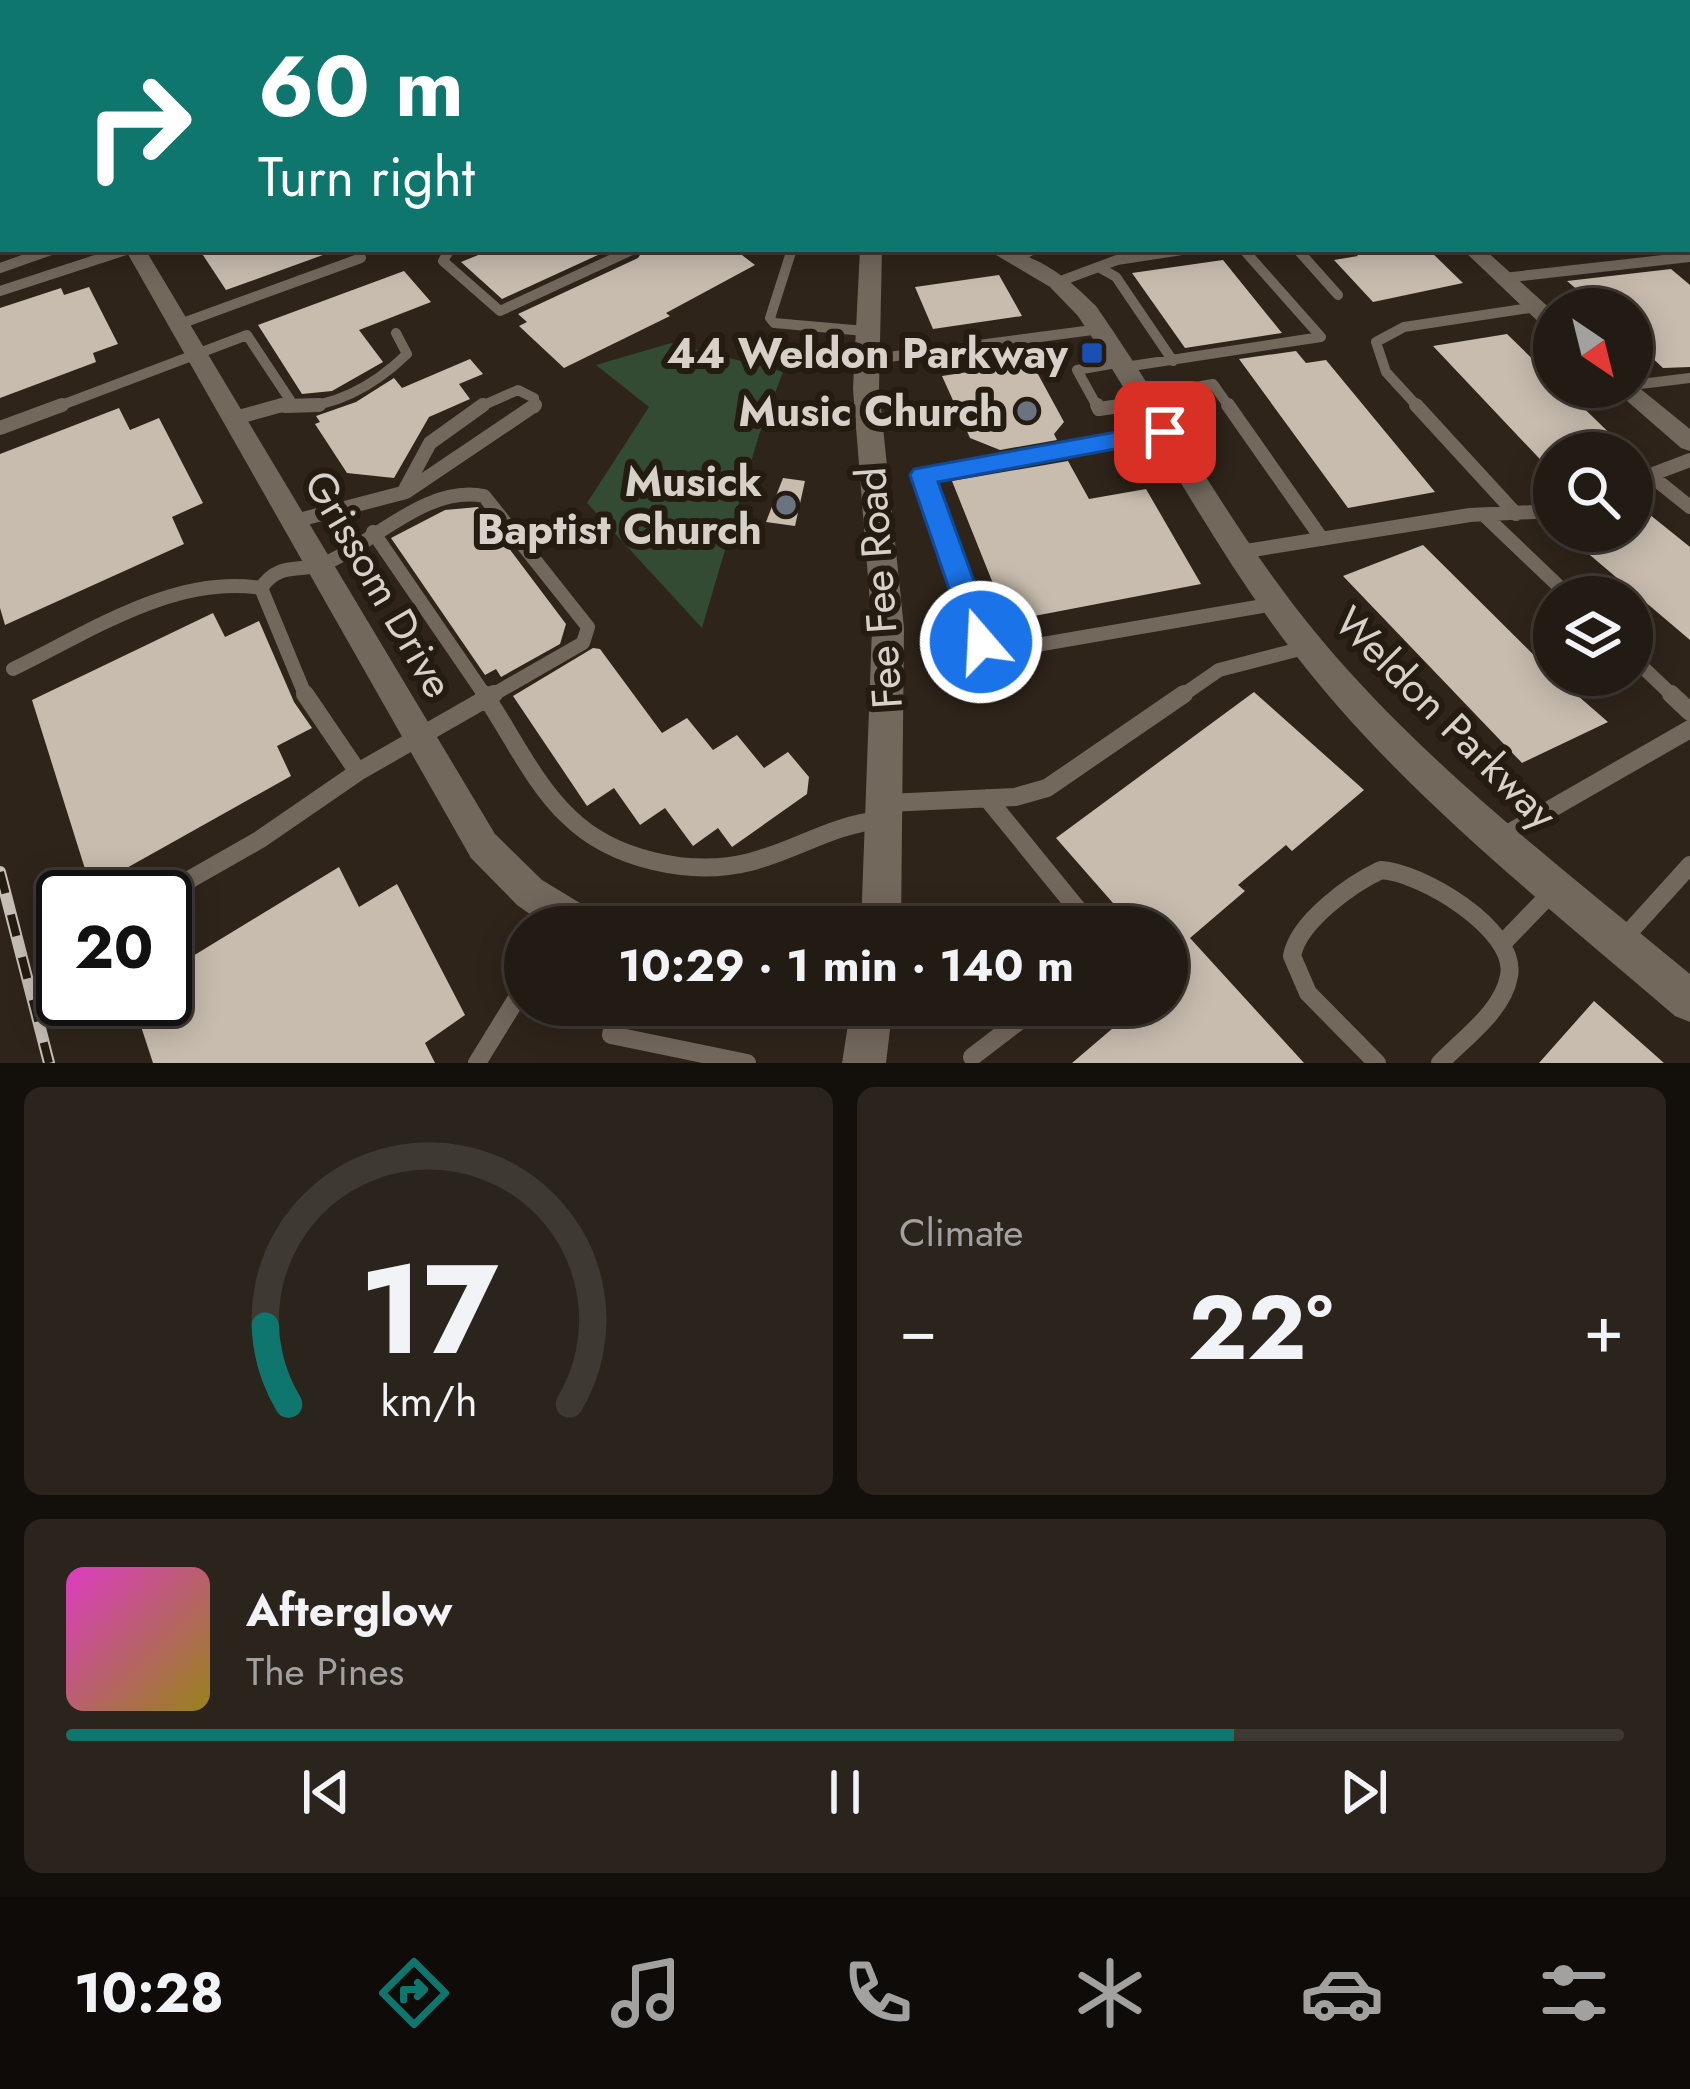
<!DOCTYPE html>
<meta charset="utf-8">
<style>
body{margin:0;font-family:Jost,sans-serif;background:#2a241d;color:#f1f3f6;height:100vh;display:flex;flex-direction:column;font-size:45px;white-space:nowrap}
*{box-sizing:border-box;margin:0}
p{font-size:39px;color:#a2a1a0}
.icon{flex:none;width:66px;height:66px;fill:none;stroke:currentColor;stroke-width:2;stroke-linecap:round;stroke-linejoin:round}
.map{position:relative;height:1063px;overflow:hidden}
.panel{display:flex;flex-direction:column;gap:24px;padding:24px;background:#130f0b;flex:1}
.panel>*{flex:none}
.banner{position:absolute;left:0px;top:0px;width:1692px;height:252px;box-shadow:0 6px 30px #0003,0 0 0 3px #3f3934;background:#0f766e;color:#fff;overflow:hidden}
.needle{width:78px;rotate:145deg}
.controls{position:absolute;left:1533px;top:288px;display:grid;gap:24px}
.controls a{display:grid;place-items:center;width:120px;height:120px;border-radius:50%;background:#221b14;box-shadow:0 6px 30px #0003,0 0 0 3px #3f3934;font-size:60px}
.speed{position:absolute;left:36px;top:870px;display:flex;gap:24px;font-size:60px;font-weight:700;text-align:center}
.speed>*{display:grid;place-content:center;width:156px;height:156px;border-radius:50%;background:#221b14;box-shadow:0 6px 30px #0003,0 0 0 3px #3f3934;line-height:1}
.speed .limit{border:6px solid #111;border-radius:18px;background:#fff;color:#111}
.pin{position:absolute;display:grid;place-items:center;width:102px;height:102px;color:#fff;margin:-51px;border-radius:24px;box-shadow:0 6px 18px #0006}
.me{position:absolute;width:132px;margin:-66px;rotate:341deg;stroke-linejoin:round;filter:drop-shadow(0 0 9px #0008)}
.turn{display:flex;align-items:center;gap:42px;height:252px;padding:0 60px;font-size:54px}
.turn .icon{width:156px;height:156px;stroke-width:2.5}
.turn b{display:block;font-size:84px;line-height:102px}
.big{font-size:90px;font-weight:700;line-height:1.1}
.panel .tile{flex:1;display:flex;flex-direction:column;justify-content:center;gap:18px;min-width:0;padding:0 42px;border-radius:18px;background:#2a241d}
.panel .dial{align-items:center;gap:0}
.dial svg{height:312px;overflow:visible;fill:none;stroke:#3f3934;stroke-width:7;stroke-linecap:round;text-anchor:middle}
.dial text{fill:#f1f3f6;stroke:none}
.song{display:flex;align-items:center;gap:36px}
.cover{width:144px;height:144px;border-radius:18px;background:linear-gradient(135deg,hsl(310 70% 55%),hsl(50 70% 35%))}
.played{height:12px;border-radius:6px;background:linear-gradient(90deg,#0f766e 75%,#3f3934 75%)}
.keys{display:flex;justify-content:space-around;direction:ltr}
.heat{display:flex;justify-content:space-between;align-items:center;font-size:66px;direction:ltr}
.panel .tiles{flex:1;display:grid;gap:24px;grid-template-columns:1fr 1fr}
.tile:last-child{grid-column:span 2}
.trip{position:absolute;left:504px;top:906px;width:684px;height:120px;border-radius:60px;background:#221b14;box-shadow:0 6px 30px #0003,0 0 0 3px #3f3934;font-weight:700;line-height:120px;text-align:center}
.tabs{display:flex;height:192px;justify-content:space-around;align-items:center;background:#0e0b08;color:#a2a1a0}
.tabs .icon{width:84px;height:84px}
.tabs .selected{color:#0f766e}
.tabs b{font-size:54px;color:#f1f3f6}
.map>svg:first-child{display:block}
.green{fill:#334a33}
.building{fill:#c7bcae}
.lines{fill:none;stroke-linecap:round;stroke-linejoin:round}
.service-far3{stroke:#73685c;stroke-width:9}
.service-far2{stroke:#73685c;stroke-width:10}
.service-far1{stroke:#73685c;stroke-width:14}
.service{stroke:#73685c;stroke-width:18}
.minor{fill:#73685c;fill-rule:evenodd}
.tertiary{fill:#73685c;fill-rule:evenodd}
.motorway{fill:#f7a1a9;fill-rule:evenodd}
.rail-casing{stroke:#c5bfb7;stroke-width:12}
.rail{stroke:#241b11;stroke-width:8;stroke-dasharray:22;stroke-linecap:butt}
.route{fill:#1a73e8;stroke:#114b97;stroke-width:3}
.transit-dot{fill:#1a4fb4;stroke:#241b11;stroke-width:4.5}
.worship-dot{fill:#6b7280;stroke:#241b11;stroke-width:4.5}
.labels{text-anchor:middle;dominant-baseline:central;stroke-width:12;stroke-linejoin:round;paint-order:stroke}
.poi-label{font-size:42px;font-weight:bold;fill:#d7d1ca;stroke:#241b11;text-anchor:end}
.street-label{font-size:42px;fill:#d7d1ca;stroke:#241b11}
</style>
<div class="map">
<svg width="1690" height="1063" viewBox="0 0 1690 1063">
<rect width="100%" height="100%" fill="#2e241a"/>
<path class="green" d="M671,343L783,372L759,435L702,628L587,503L649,407L596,365Z"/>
<path class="building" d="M199,249H333L334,251L226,290Z
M493,249H611L502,299L461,262Z
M644,249H700L707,254L734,249L755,265L666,313L670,316L564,368L519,326L527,322L518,314L638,258Z
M1351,249H1428L1463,283L1373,302L1334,260L1358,256Z
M1223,260L1282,333L1185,348L1132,273Z
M1671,269L1690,285V367L1663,368L1645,351H1632V309H1600L1567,281Z
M404,271L431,302L359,330L383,362L332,391L302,394L258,325Z
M999,275L1022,316L933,329L915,287Z
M89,287L118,344L93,353L96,362L0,398V308L61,288L64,295Z
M1507,334L1554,380V387H1562L1630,453H1554V474L1433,346Z
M1296,351L1306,363L1326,360L1435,492L1348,508L1239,359Z
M470,359L483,374L459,384L470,399L429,417L394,478L347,473L315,424L320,422L316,416L356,402L394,378L402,388Z
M1027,363L1033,365L1064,422L1054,434L1057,440L1000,450L970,438L942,376Z
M119,408L130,430L159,418L203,503L172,517L184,544L5,625L0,608V454Z
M1068,461L1089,499L1146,489L1201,584L1008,621L952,481Z
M783,478L805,481L795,526L766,522Z
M478,507L566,624L560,644L501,677L496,669L485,675L391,538L445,510Z
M1649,514L1690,547V640L1577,544L1608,531H1632V521Z
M1423,545L1554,675L1608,722L1522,763L1343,576Z
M213,613L225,637L259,621L294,702L312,728L277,746L291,776L91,888L32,700Z
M593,648L600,649L662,733L687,718L713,750L737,735L764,768L788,752L809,777L807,794L732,847L718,828L693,846L665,808L640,825L614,788L587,806L513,696Z
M1254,692L1364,790L1292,851L1286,845L1238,885L1245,891L1190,938L1304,1063H1072L1140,1005H1167V927H1134L1056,838Z
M339,867L359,907L397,884L465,1015L425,1043L435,1063H153L132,999H165V973Z
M1594,1001L1664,1063H1539Z"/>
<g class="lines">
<path class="service-far3" d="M286,0L294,3
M1005,0L1053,3
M1394,0L1408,3
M315,3L322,0
M878,3L882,0
M1165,3L1170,0"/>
<path class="service-far2" d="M450,249L443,261L500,311L634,249
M792,249L770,318L774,323L865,331
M1297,249L1338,295
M1521,249H1553
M1019,258L1033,249
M0,268L54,249
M1102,269L1116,277L1173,361
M1503,278L1690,257
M1058,282L1117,260L1189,249
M0,291L129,249
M180,324L361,258
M866,360L1100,329
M1125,367L1321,337L1243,249
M1632,385L1690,378
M1142,396L1213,384L1230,408
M285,406C331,411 375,385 407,354L396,333
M54,408L247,335L290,400L278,408
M477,408L518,390L534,398L535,408
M1098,408L1077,370L1122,362
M1107,408L1146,402
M1419,408L1386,372L1376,342L1404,327L1536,307"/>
<path class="service-far1" d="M1097,405L1099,409L1127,405
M1228,405L1322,539
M1416,405L1516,514
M285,406L319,405
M235,418L282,405
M868,425L940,418
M0,428L62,405
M1165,432L923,475L981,642L1002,651L1274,604
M1650,475L1690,507
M1632,482L1690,460
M403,493L430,443L483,405
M1484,515L1570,597
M295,521L406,492L535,405
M373,532L486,697
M1240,552L1470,515L1554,511
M1632,657L1674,697
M13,669C88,633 174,574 261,588
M306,697L261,588C281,559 301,575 328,562C376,541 427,485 484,496L588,627L583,643L489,697
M1180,697L1219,670L1308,647"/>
<path class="service" d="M305,694L358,772L494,694
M484,694C510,732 534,784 568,816C612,860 691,877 750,862C797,850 833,824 882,820
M1671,694L1690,712
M987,798L1092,927
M888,803L1015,797L1047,788L1184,694
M1502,837L1690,729
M159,897L259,840L358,772
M1624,938L1690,865
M1503,943L1553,891
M618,1005L611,1035L747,1063
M972,1057L1040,1005
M477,1063L525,985
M1377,1063L1308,993L1292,956C1298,922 1351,884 1381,870C1420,872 1518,929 1509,976C1503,1011 1464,1038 1440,1063"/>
<path class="minor" d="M125,249H145L495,834L542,880L598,914L603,927H548L517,905L471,858Z
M1462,249H1484L1554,312V331L1546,329Z
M1632,382L1690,429V451L1681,448L1611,387H1632Z"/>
<path class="tertiary" d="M920,0H936V3H920Z
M3,151V163L0,164V152Z
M860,249H882L879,389L904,628L901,927H861L872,628L853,389Z
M986,249C1031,249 1064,274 1096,306C1172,415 1234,535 1320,638C1427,766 1562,868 1690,974V1022L1675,1016C1543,902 1401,792 1294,653C1212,547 1152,427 1078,316L1050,287Z
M851,1005H893L886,1063H842Z"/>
<path class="motorway" d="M0,0H14L0,9Z
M0,93L3,94V112L0,111Z"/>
<defs>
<path id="rail" d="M0,872L49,1063"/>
</defs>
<use href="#rail" class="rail-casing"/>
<use href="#rail" class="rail"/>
</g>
<path class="route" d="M1165,423L1178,432L1174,438L938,482L996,642L981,654L970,650L910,475L914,469Z"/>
<rect class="transit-dot" x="1080" y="341" width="24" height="24" rx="6"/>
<g class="worship-dot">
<circle cx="1027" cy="411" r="12"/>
<circle cx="786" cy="505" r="12"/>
</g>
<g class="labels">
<g class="poi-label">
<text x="1068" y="353">44 Weldon Parkway</text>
<text x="1003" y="411">Music Church</text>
<text x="762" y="481">Musick<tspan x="762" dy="48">Baptist Church</tspan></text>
</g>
<g class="street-label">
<text transform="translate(379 584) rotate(60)">Grissom Drive</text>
<text transform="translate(879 588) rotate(-94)">Fee Fee Road</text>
<text transform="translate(1446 718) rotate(45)">Weldon Parkway</text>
</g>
</g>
</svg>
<div class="controls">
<a><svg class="needle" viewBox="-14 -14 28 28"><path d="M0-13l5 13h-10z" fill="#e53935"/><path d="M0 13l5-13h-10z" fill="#a2a1a0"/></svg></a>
<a><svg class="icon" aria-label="search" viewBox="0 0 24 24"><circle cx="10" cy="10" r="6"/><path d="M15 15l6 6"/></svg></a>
<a><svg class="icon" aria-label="layers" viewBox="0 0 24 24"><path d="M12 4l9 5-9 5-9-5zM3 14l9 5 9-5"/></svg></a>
</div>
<div class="speed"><div class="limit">20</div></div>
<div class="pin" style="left:1165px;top:432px;background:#d93025"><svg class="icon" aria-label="arrive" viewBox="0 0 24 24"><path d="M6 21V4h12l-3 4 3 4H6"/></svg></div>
<svg class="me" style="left:981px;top:642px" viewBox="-20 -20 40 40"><circle r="17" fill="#1a73e8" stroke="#fff" stroke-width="3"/><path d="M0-11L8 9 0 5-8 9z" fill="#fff"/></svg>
<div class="trip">10:29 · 1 min · 140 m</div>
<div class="banner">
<div class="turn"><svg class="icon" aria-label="right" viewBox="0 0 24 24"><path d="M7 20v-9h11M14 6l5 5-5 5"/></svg><div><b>60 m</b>Turn right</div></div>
</div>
</div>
<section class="panel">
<div class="tiles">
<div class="tile dial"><svg viewBox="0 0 100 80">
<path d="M14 69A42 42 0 1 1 86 69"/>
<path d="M14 69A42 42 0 0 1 8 49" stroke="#0f766e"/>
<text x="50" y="56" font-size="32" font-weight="700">17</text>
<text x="50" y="72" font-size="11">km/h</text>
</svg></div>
<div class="tile"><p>Climate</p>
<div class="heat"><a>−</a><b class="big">22°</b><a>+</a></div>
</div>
<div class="tile">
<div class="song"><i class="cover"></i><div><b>Afterglow</b><p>The Pines</p></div></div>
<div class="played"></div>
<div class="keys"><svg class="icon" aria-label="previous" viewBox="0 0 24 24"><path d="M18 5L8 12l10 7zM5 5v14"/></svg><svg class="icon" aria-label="pause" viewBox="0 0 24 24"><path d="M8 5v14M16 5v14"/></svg><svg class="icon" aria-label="next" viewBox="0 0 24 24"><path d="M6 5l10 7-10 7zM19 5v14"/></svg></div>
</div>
</div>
</section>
<nav class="tabs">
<b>10:28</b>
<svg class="icon selected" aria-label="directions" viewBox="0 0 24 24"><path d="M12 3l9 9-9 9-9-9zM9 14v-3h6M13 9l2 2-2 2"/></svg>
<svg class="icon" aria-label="music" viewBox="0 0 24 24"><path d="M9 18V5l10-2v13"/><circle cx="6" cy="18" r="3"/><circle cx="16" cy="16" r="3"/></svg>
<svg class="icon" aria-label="phone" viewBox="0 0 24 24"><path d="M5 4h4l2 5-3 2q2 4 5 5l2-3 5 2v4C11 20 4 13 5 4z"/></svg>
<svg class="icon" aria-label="climate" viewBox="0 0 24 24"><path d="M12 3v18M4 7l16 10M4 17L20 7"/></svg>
<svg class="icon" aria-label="car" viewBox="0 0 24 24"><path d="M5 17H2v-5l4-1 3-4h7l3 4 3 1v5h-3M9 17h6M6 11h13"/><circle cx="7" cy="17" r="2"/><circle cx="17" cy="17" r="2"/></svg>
<svg class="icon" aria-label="filters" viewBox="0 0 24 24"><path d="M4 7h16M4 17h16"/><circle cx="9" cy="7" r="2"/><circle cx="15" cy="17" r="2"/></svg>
</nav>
